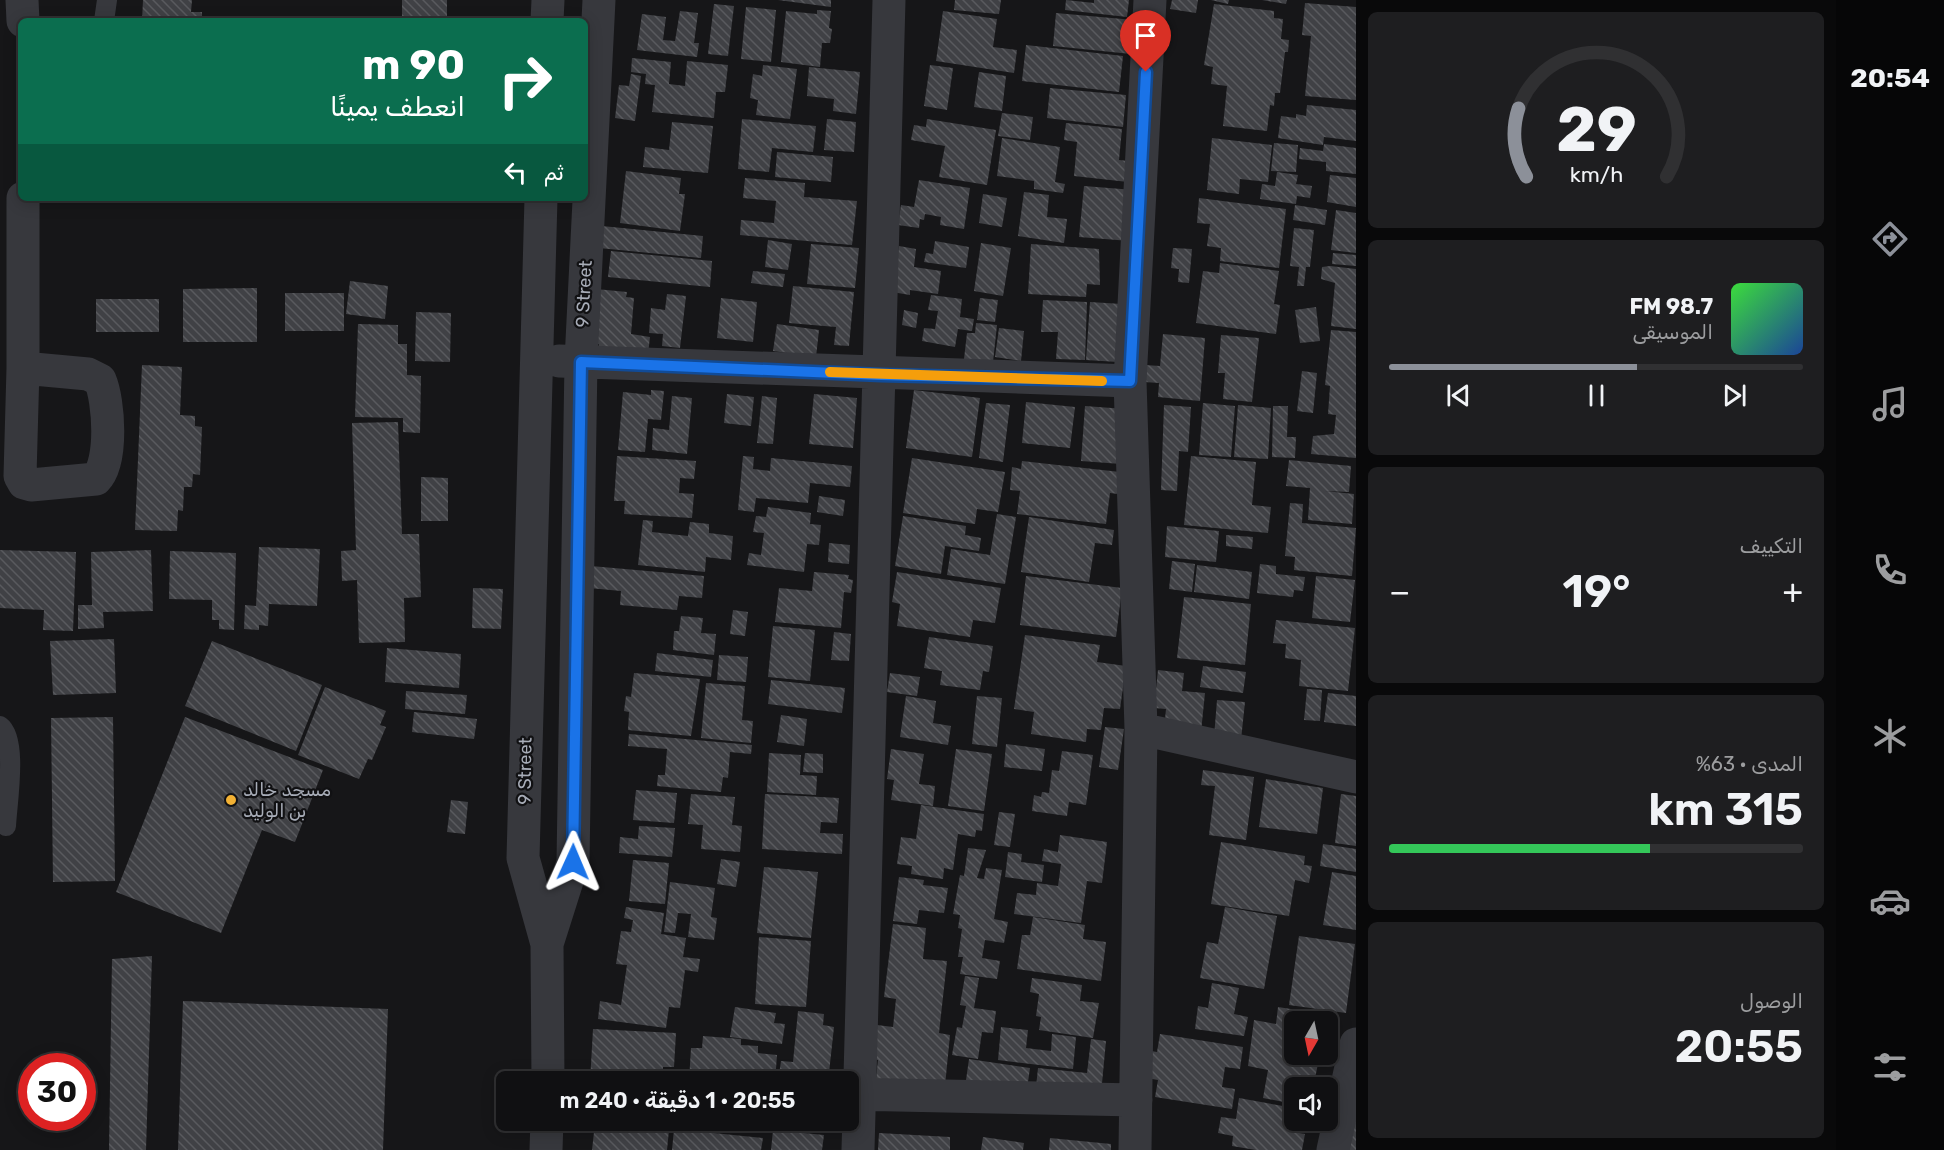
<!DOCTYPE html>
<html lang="ar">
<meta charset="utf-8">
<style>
body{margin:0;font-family:Rubik,"Noto Naskh Arabic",sans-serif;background:#1e1e20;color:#f1f3f6;direction:rtl;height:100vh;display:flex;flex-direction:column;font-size:22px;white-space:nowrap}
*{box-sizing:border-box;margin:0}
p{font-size:20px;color:#9c9d9f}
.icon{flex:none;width:33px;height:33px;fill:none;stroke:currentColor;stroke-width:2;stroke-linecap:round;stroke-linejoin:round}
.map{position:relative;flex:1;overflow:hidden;direction:ltr}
.side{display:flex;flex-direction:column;gap:12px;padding:12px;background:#09090a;width:480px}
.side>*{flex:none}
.guide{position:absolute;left:18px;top:18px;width:570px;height:183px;border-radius:9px;box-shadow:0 3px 15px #0003,0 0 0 2px #303032;direction:rtl;background:#0b6e4f;color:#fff;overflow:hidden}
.needle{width:39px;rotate:189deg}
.fabs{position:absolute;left:1284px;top:1011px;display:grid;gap:12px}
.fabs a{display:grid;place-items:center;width:54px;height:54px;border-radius:9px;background:#101012;box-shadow:0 3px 15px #0003,0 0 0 2px #303032;font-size:30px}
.speed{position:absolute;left:18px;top:1053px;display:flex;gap:12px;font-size:30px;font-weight:700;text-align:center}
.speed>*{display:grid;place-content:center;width:78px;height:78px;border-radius:50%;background:#101012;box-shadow:0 3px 15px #0003,0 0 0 2px #303032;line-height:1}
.speed .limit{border:9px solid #d22;background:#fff;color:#111}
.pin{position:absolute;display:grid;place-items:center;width:51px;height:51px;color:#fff;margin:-62px -26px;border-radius:50% 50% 50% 0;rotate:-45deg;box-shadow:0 0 6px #0007}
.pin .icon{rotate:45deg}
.me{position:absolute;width:66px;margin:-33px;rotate:1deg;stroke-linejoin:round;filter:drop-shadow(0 0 4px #0008)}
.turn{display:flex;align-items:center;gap:21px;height:126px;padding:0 24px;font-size:27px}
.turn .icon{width:78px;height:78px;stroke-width:2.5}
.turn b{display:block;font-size:42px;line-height:51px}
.then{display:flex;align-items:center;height:57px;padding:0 24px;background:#0003;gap:12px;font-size:22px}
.big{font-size:45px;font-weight:600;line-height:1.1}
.side .card{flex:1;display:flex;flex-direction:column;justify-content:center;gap:9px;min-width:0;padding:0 21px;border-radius:9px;background:#1e1e20}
.side .dial{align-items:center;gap:0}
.dial svg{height:156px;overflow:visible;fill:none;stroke:#303032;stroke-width:7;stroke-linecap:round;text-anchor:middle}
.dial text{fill:#f1f3f6;stroke:none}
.song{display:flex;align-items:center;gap:18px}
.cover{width:72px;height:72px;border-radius:9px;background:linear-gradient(135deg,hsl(120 70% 55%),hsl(220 70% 35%))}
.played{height:6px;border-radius:3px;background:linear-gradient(90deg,#8c9099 60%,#303032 60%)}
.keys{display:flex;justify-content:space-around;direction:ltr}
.heat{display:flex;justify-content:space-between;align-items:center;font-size:33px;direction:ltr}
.charge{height:9px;border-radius:4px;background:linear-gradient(90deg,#34c759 63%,#303032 0)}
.trip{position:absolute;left:496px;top:1071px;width:363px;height:60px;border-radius:9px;background:#101012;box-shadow:0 3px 15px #0003,0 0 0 2px #303032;font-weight:600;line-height:60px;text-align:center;direction:rtl}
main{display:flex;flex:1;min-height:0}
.dock{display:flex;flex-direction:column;width:108px;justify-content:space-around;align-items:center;background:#060607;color:#9c9d9f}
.dock .icon{width:42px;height:42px}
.dock .current{color:#8c9099}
.dock b{font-size:27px;color:#f1f3f6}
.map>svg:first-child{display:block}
.building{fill:url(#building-back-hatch)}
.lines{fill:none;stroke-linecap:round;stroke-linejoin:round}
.lane{stroke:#37383d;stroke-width:20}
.street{stroke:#37383d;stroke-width:33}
.route-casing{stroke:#114b97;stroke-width:15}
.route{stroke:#1a73e8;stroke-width:10}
.slow{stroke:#f59e0b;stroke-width:10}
.poi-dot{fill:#f2b134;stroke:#111113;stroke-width:2}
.labels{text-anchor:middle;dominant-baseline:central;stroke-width:4.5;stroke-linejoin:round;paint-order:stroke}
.street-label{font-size:18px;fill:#a8adb8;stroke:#111113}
.poi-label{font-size:18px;fill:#a8adb8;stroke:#111113;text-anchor:start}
</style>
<main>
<nav class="dock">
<b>20:54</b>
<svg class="icon current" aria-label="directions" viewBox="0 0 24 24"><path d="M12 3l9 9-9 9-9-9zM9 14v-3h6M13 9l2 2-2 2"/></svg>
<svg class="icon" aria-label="music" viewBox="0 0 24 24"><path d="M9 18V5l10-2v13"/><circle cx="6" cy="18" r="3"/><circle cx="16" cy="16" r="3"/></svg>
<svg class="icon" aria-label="phone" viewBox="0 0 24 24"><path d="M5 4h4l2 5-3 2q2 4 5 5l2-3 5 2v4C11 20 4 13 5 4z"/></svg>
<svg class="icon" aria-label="climate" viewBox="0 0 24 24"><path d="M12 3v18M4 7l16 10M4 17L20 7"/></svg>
<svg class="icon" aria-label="car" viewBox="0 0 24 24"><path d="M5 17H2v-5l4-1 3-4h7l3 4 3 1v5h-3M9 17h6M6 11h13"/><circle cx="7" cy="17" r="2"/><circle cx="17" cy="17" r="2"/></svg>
<svg class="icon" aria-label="filters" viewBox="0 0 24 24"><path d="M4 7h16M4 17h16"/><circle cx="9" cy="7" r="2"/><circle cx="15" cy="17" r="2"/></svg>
</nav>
<section class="side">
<div class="card dial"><svg viewBox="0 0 100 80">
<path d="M14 69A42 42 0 1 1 86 69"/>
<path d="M14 69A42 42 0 0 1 10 34" stroke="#8c9099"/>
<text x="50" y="56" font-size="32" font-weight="700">29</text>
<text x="50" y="72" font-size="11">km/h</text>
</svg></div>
<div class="card">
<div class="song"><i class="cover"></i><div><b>98.7 FM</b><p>الموسيقى</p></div></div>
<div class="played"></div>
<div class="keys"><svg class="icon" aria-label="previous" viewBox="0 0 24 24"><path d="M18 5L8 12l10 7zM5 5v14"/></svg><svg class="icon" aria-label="pause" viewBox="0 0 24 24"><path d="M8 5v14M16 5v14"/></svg><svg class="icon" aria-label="next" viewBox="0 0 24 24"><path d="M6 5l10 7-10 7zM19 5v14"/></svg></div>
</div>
<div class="card"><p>التكييف</p>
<div class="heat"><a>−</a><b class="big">19°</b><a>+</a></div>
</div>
<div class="card"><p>المدى · 63%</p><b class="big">315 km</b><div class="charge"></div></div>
<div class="card"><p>الوصول</p><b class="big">20:55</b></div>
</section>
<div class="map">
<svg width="1356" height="1150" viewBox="0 0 1356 1150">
<defs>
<pattern id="building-back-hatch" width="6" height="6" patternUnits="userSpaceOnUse" patternTransform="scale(1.5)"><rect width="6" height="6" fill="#404145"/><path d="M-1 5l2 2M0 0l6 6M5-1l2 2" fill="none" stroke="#595a5e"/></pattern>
</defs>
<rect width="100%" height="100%" fill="#161618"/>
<path class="building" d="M143,0H192L191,12H202V21H142Z
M402,0H447V21H402Z
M778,0H831V7Z
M955,0H1001L999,14L954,10Z
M1066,0L1094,3V0H1129L1127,17L1065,10Z
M1172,0H1198L1196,13L1170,9Z
M1211,0H1229L1228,4Z
M1262,0H1287L1286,4Z
M1305,3L1356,7V100L1305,96L1311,36L1302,35Z
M714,4L734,6L728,56L708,54Z
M1214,4L1274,11V18L1283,19L1281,39L1289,40L1288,52H1285L1280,93H1275L1274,106L1270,105L1267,131L1223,126L1227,86L1211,84L1213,67L1204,65Z
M746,7L776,10L771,62L741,59Z
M817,10L831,11L829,28L832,29L830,43H822L820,67L781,62L786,11L817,14Z
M680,11L698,13L694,43H699L697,57L637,50L642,14L666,17L663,40L675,41Z
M943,11L997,19L993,47L1017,50L1014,73L936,61Z
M1056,13L1134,20L1131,54L1053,46Z
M1026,45L1123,56L1119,92L1022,81Z
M632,58L671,62L669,84L685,86L687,61L728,65L725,92H716L714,118L652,112L655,85L645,84L646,74L631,72Z
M763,65L797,69L790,119L756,115L758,100L750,98L753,74L762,76Z
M930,65L953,68L947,110L924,106Z
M809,67L860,72L856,114L833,111L834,99L807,96Z
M979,72L1006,76L1002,111L974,107Z
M631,74L641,76L635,121L615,118L619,85L629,86Z
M1050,88L1126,95L1123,127L1047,118Z
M1307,105L1356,110V141L1324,137L1323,145L1278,138L1281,116L1296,118V114L1306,116Z
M1002,113L1033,117L1030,140L998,136Z
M742,119L816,126L813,152L772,148L769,172L738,169Z
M827,119L856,122L854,152L824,150Z
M927,119L996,130L987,185L939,177L945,146L911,140L914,125L926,127Z
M672,122L713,126L708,173L643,167L645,147L669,150Z
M1066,123L1122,129L1119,160L1139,162L1137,183L1074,176L1077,142L1064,140Z
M1002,138L1060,147L1055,182L1065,184L1063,193L1034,189V181L997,176Z
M1212,138L1272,145L1268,182L1240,179L1239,194L1207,190Z
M1274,143L1298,145L1296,172L1271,171Z
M1324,144L1356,148V174L1326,171V162L1299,159L1300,148L1323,151Z
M777,152L833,157L831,182L775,177Z
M626,171L681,178L679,194H685L680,231L620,223Z
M1277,172L1298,175L1296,184L1312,186L1310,198L1297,196L1296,204L1260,199L1262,184L1275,186Z
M1330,175L1356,178V207L1327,202Z
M745,178L805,183L804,197L857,201L852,245L740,235L741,220L774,223L776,201L743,198Z
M919,180L970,188L964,229L940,225L941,217L925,214L924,220L920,219L919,228L898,225L901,205L914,207Z
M1084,186L1134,190L1130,241L1079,237Z
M1024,192L1049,195L1047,217L1067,219L1064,243L1018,236Z
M983,194L1007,198L1002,227L979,223Z
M1199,198L1286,209L1279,268L1220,261L1221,248L1207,246L1210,224L1197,223Z
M1295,205L1327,210L1325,225L1293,220Z
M1336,210L1356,213V253L1331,250Z
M602,226L703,236L701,258L599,248Z
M1294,228L1314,230L1310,267H1306L1304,286H1297L1299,267L1290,266Z
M768,240L792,244L788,270L765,267Z
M935,241L969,247L966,268L924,262L926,253L933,254Z
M981,243L1011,248L1003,296L974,291Z
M811,244L859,248L855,288L807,284Z
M1031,244L1099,249L1100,285L1087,284L1086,297L1028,294Z
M899,246L916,249L914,267L941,271L938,294L910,290V295L892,292Z
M1173,248L1192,249L1189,283L1178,282L1179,269L1171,268Z
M611,251L712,261L710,287L608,277Z
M1333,253L1356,255V266L1332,264Z
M1220,263L1279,271L1274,304L1280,305L1276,334L1196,323L1203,271L1219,273Z
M1330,266L1356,269V329L1331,326L1335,283L1321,279L1322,267Z
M753,271L785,274L783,287L751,283Z
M350,281L388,286L385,319L346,314Z
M793,286L854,292L849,346L834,345L836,327L789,323Z
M257,288V342H183V289Z
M596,289L627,292L626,297L634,298L631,334L650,337L648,354L597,356L599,344H590Z
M285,293H344V331H285Z
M667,294L686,296L680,348L662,346L663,334L649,333L651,308L665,310Z
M931,295L962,299L960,317L974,319L972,331L958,329L955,347L922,341L924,328L935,329L938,311L928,310Z
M721,298L757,302L753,342L717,338Z
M980,298L998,300L995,322L977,320Z
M96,299H159V332H96Z
M1043,300L1087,302L1085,360L1056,359L1058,332H1041Z
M1090,302L1122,304L1118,362L1086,360Z
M1316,307L1320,341L1300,343L1295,310Z
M904,310L918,313L916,328L902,325Z
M416,312L451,313L450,362L415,361Z
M976,323L997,325L993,362L964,359L967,333H975Z
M358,324L398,325V344H407V375L421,376L420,433L403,432V418L355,417Z
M777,324L819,330L816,357L773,351Z
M999,328L1024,331L1021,361L995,357Z
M1331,330L1356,332V458L1311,454L1313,436L1334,434L1336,415L1328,414L1330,386L1325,385Z
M1163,334L1205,338L1200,401L1158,397L1159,383L1144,382L1145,365L1160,366Z
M1221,335L1259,338L1252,402L1223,399L1225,373H1218Z
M142,365L182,367L180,415L195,416V426L202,427L200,475L193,474L192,487H184L183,511L178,510L177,531L135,530Z
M1302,371L1317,373L1313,413L1297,411Z
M651,390L664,391L661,420L648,419L645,452L618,450L623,392L651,395Z
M914,390L980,398L972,457L906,448Z
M727,394L754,397L751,426L724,423Z
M814,394L857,398L853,448L809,444Z
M672,396L692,398L687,454L652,450L653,428L669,430Z
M762,396L777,398L773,444L757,443Z
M1026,402L1075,407L1070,448L1022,443Z
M986,403L1010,405L1003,462L979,458Z
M1203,403L1235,406L1231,457L1199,455Z
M1164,405L1191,407L1188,452L1179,451L1177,491L1161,490Z
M1238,405L1271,408L1268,459L1234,457Z
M1085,406L1125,409L1121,464L1081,461Z
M1273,406H1288L1287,437H1296L1295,458L1272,457Z
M398,422L402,534H419L421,597L404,598L405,642L359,643L357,580L342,581L341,551L356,550L352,423Z
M617,456L696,461L694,479L680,478L679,493L694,494L692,518L624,514L625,501H614Z
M743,456L754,457L753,469L770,471L771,458L852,466L850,487L810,483L808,503L756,498L754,512L738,510Z
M1191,456L1256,462L1252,505L1271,507L1268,533L1184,525Z
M912,458L1005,472L998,512L977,509L975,524L903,513Z
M1289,460L1351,466L1349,492L1325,491L1354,494L1352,524L1308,520L1310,488L1286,486Z
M1022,461L1120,472L1118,494L1110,493L1106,524L1017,514L1020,491L1010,490L1012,467L1021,469Z
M421,477L448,478V521H421Z
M819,496L845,500L843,516L817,512Z
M1290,503L1303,504L1302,523L1356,528L1352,576L1294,570L1295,557L1285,556Z
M768,507L811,513L810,524L821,525L819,545L807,544L804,572L747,565L749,553L761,555L764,533L753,532L756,516L766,517Z
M997,514L1016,517L1005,584L947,575L951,549L990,555Z
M903,516L966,526L965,535L981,538L979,551L945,546L941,574L895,566Z
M1029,517L1114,530L1112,545L1095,543L1089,582L1021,572Z
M643,520L653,521L652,532L688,536L690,522L709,524V533L733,536L731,560L706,557L705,572L638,565Z
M1167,526L1219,531L1216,562L1165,557Z
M1226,535L1253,537L1252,549L1226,546Z
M829,543L850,545L849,564L828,562Z
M259,547L320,549L317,606L269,604L268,626L259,625V630L244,629L245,605L256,606Z
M0,550L76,552L73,631L43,630L44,610L0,608Z
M151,550L153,611L103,612L104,628L78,629V605H92L91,552Z
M170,551L236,553L234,630L219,629V620H212V600L169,599Z
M1172,561L1195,564L1192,592L1169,589Z
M1260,564L1276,566V574L1305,577L1303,591L1294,590L1293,597L1257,593Z
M1197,565L1252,572L1249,599L1194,592Z
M591,566L704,576L702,598L679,596L677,610L620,605L621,591L589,588Z
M814,572L849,575L848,579L853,580L851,593L844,592L841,628L775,622L779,588L812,591Z
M897,572L1001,588L995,623L973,620L970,637L897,626L900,604L892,602Z
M1026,576L1122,588L1116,637L1020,625Z
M1316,576L1355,580L1350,622L1312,618Z
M473,588L503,589L501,629L472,628Z
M1184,597L1251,604L1245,665L1177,658Z
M733,610L748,612L745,636L730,634Z
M681,616L703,618L701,633L716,634L714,655L673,650L674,631H679Z
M1276,620L1355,628L1348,691L1299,686L1301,660L1285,658L1286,644L1273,643Z
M773,626L815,630L810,681L768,677Z
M834,632L851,634L849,661L831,660Z
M1025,635L1100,645L1097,662L1126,666L1120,709L1104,708L1101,730L1087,729L1086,742L1031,734L1034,712L1014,709Z
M929,637L993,646L989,672L983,671L980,690L940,685L942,671L924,668Z
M114,639L116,693L53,695L50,641Z
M212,641L322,685L296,751L185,706Z
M387,648L461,654L459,688L385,682Z
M657,653L713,660L711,677L655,671Z
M719,655L748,657L746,682L717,680Z
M1203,666L1246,672L1243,693L1200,687Z
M1158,670L1184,673L1182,691L1205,693L1201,732L1164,729L1166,709L1154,708Z
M634,673L700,679L691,736L628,730L629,712L624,711L626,696L631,697Z
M890,673L920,677L917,696L887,692Z
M771,680L845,688L842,713L768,704Z
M706,683L745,686L742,720L753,721L751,743L701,738Z
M325,687L386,711L380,725L386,727L372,760L368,759L359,779L298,755Z
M1307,689L1322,690L1320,721L1304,720Z
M406,691L467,695L465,714L405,709Z
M1328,693L1356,696V726L1324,722Z
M906,696L936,701L933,723L951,726L948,745L900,737Z
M977,696L1002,698L997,747L972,744Z
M1217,700L1245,702L1241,740L1214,737Z
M414,712L477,719L474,739L412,732Z
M781,715L807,719L804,746L777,742Z
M113,717L115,881L53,882L51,718Z
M185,717L323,770L295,842L262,830L221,933L116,892Z
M1105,727L1124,729L1118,770L1099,767Z
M629,734L752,745L751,754L730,752L728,778L723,777L721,792L657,786L658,775H665L667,749L628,746Z
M1006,744L1045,749L1042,771L1004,767Z
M891,749L924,754L919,784L935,786L933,806L891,800L894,780L887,779Z
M956,749L992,754L984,811L948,806Z
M1062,751L1093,755L1086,805L1069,802L1067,816L1032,811L1034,795L1041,797L1042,792L1049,793L1052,770L1059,771Z
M769,753L801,755L800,775L817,776L816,795L767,792Z
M805,753L823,754V773L803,772Z
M1203,770L1254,777L1246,840L1209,835L1215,786L1201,785Z
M1266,779L1323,788L1317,834L1259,827Z
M636,790L677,793L674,823L633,820Z
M691,794L735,797L732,825L742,826L740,852L701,849L703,825L688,824Z
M765,794L839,798L837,823L821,822L820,833L843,834L842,854L762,849Z
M1341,794L1356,796V846L1335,843Z
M451,800L468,802L465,834L447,832Z
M921,805L984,814L982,831L976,830L975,837L958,834L953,870L944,868L943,879L911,874L912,866L897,864L901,837L916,839Z
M999,812L1015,814L1010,847L994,845Z
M639,826L675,828L672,857L619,853L620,837L638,839Z
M1060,835L1107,842L1102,883L1087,881L1081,923L1014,914L1017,893L1036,895L1037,883L1058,886L1061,864L1042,861L1044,849L1058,852Z
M1221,842L1305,856L1304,865L1312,866L1309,883L1295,880L1289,916L1211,904Z
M1323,844L1356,849V872L1320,866Z
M968,848L986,850L977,878L984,879L986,868L1002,870L994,919L1008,922L1004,943L985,940L982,958L1000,961L997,979L960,974L963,957H958L962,929L958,928L960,915L953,914L960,875L964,876Z
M1008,852L1022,854L1021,862L1044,865L1042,882L1005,877Z
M721,859L740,862L736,887L717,884Z
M633,860L669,863L665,904L629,901Z
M764,867L818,872L811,938L757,933Z
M1332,872L1356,876V930L1323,925Z
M899,877L924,880L923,885L948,888L944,913L919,910L917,924L893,921Z
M670,882L715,888L711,917L717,918L714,940L688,937L691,914L678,913L675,933L664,932Z
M626,907L664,913L661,934L686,938L683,957L700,959L698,972L685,970L680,1008L669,1007L666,1028L598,1019L600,1001L621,1005L627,965L616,964L621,931L631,932L633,920L624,918Z
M1225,907L1277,916L1264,989L1200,978L1207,942L1218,944Z
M1033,917L1085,925L1083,939L1106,942L1101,981L1017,969L1022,935H1030Z
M893,924L926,928L923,959L947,961L939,1033L950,1035L944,1096L875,1088L878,1060L857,1058L861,1023L893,1027L896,999L884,997Z
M1299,936L1355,944L1346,1013L1289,1005Z
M759,937L811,941L806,1007L755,1004Z
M152,956L146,1150H109L112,959Z
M965,976L979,978L974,1008L996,1011L993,1033L982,1032L978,1059L952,1055L957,1027L962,1028L966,1006L960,1005Z
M1032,978L1082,985L1080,1001L1099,1003L1093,1038L1039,1030L1041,1017L1036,1016L1039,994L1030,992Z
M1212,983L1239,988L1234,1014L1248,1017L1244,1036L1195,1029L1198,1006L1208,1008Z
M183,1001L388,1009L383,1150H178Z
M735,1007L776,1013L774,1023L785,1024L782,1044L730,1037Z
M1278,1007L1323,1014L1321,1022H1294V1054H1320L1313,1088H1294V1104L1263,1098L1268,1070L1248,1066L1254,1020L1276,1024Z
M798,1011L824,1014L823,1025L834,1027L828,1082H778L781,1061L793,1062Z
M1001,1027L1028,1030L1026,1048L1051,1051L1052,1034L1076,1037L1073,1069L998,1060Z
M593,1029L676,1033L674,1067H663L662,1082H590Z
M1160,1034L1243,1047L1240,1069L1225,1067L1222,1087L1235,1089L1232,1109L1155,1097L1158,1080L1141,1077L1145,1050L1157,1052Z
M703,1036L741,1039V1045L758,1046V1053L777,1055L775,1082L689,1081L691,1048H702Z
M1091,1039L1106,1041L1101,1094L1036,1087L1038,1068L1087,1073Z
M969,1059L1030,1068L1026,1096L965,1087Z
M1239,1098L1294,1108V1120H1301L1299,1133L1305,1134L1302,1150H1256L1232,1146L1233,1136L1218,1133L1221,1117L1236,1119Z
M1356,1115V1150H1344Z
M595,1123L669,1130L667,1150H592Z
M674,1129L763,1138L761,1150H672Z
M773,1130L824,1135L822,1150H771Z
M879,1133L950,1137V1150H878Z
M983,1137L1024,1143L1023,1150H981Z
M1050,1138L1111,1144V1150H1049Z"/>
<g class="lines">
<path class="lane" d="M104,21L107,0
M0,726C18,739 7,804 6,826"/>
<path class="street" d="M22,0L23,21
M547,21L548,0
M23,198V368L20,476L24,483L31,485L96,479C113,462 109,401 100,380L88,374L23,368
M541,198L523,858L547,944L548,1082
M559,361L1130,381
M1141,729L1356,777
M547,944L573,862L581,361L599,0
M849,1094L1136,1100
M546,1150L547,1120
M858,1150L889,0
M1135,1150L1141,729L1130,381L1150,0
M1333,1150L1356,1044"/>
</g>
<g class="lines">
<defs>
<path id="route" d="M573,862L581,362L881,375L1130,381L1146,72"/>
</defs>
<use href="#route" class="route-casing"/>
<use href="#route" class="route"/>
<path class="slow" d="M830,372L1102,381"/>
</g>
<circle class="poi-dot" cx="231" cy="800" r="6"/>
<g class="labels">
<g class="street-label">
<text transform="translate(584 294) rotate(-87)">9 Street</text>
<text transform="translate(525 771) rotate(-89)">9 Street</text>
</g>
<g class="poi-label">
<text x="243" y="790">مسجد خالد<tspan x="243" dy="21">بن الوليد</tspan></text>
</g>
</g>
</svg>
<div class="fabs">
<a><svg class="needle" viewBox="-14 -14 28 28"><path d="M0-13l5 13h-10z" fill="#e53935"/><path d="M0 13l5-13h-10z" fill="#9c9d9f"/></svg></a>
<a><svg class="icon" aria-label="sound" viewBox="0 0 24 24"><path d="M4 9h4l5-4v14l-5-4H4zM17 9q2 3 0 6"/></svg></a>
</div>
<div class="speed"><div class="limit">30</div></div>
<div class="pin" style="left:1146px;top:72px;background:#d93025"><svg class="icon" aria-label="arrive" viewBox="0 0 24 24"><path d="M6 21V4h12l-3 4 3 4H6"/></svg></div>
<svg class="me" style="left:573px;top:862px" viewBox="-20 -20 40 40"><path d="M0-17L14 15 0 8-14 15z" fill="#1a73e8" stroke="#fff" stroke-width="4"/></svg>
<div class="trip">20:55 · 1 دقيقة · 240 m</div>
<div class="guide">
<div class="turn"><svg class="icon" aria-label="right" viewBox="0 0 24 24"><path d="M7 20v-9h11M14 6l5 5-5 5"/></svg><div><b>90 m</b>انعطف يمينًا</div></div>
<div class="then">ثم<svg class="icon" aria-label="left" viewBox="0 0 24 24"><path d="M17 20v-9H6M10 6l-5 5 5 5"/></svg></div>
</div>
</div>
</main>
